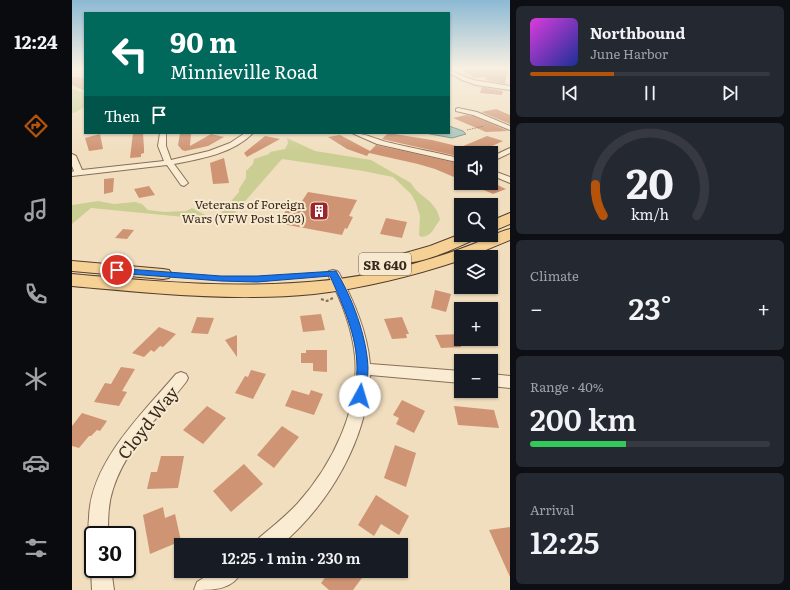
<!DOCTYPE html>
<meta charset="utf-8">
<style>
body{margin:0;font-family:Literata,serif;background:#242831;color:#f1f3f6;height:100vh;display:flex;flex-direction:column;font-size:15px;white-space:nowrap}
*{box-sizing:border-box;margin:0}
p{font-size:13px;color:#9ea1a6}
.icon{flex:none;width:22px;height:22px;fill:none;stroke:currentColor;stroke-width:2;stroke-linecap:round;stroke-linejoin:round}
.map{position:relative;flex:1;overflow:hidden}
.panel{display:flex;flex-direction:column;gap:6px;padding:6px;background:#0d0f14;width:280px}
.panel>*{flex:none}
.guide{position:absolute;left:12px;top:12px;width:366px;height:122px;border-radius:0px;box-shadow:0 1px 3px #0004;background:#00695c;color:#fff;overflow:hidden}
.tools{position:absolute;left:382px;top:146px;display:grid;gap:8px}
.tools a{display:grid;place-items:center;width:44px;height:44px;border-radius:0px;background:#171b24;box-shadow:0 1px 3px #0004;font-size:20px}
.speed{position:absolute;left:12px;top:526px;display:flex;gap:8px;font-size:20px;font-weight:700;text-align:center}
.speed>*{display:grid;place-content:center;width:52px;height:52px;border-radius:50%;background:#171b24;box-shadow:0 1px 3px #0004;line-height:1}
.speed .limit{border:2px solid #111;border-radius:6px;background:#fff;color:#111}
.pin{position:absolute;display:grid;place-items:center;width:34px;height:34px;color:#fff;margin:-17px;border:2px solid #fff;border-radius:50%;box-shadow:0 1px 4px #0007}
.me{position:absolute;width:44px;margin:-22px;rotate:6deg;stroke-linejoin:round;filter:drop-shadow(0 0 3px #0008)}
.turn{display:flex;align-items:center;gap:14px;height:84px;padding:0 20px;font-size:18px}
.turn .icon{width:52px;height:52px;stroke-width:2.5}
.turn b{display:block;font-size:28px;line-height:34px}
.then{display:flex;align-items:center;height:38px;padding:0 20px;background:#0003;gap:8px;font-size:15px}
.big{font-size:30px;font-weight:600;line-height:1.1}
.panel .widget{flex:1;display:flex;flex-direction:column;justify-content:center;gap:6px;min-width:0;padding:0 14px;border-radius:6px;background:#242831}
.panel .dial{align-items:center;gap:0}
.dial svg{height:104px;overflow:visible;fill:none;stroke:#363941;stroke-width:7;stroke-linecap:round;text-anchor:middle}
.dial text{fill:#f1f3f6;stroke:none}
.song{display:flex;align-items:center;gap:12px}
.cover{width:48px;height:48px;border-radius:6px;background:linear-gradient(135deg,hsl(300 70% 55%),hsl(230 70% 35%))}
.played{height:4px;border-radius:2px;background:linear-gradient(90deg,#b45309 35%,#363941 35%)}
.keys{display:flex;justify-content:space-around;direction:ltr}
.heat{display:flex;justify-content:space-between;align-items:center;font-size:22px;direction:ltr}
.charge{height:6px;border-radius:3px;background:linear-gradient(90deg,#34c759 40%,#363941 0)}
.trip{position:absolute;left:102px;top:538px;width:234px;height:40px;border-radius:0px;background:#171b24;box-shadow:0 1px 3px #0004;font-weight:600;line-height:40px;text-align:center}
main{display:flex;flex:1;min-height:0}
.tabs{display:flex;flex-direction:column;width:72px;justify-content:space-around;align-items:center;background:#090b0e;color:#9ea1a6}
.tabs .icon{width:28px;height:28px}
.tabs .active{color:#b45309}
.tabs b{font-size:18px;color:#f1f3f6}
.map>svg:first-child{display:block}
.green{fill:#cbce93}
.water{fill:#a3c1b6;stroke:#6a8f84}
.building{fill:#cf9474}
.lines{fill:none;stroke-linecap:round;stroke-linejoin:round}
.street-casing{stroke:#896e57;stroke-width:2}
.primary-casing{stroke:#563d2c;stroke-width:2}
.path-far1{stroke:#896e57;stroke-width:1;stroke-dasharray:1.5 1;stroke-linecap:butt}
.path{stroke:#896e57;stroke-width:2;stroke-dasharray:3 2;stroke-linecap:butt}
.street{fill:#faecd3;fill-rule:evenodd}
.primary{fill:#f5d195;fill-rule:evenodd}
.route{fill:#1a73e8;stroke:#114b97}
.labels{text-anchor:middle;dominant-baseline:central;stroke-width:4;stroke-linejoin:round;paint-order:stroke}
.far-poi-label{font-size:12px;fill:#38281c;stroke:#f7e9cf;text-anchor:end}
.shield{fill:#f7e9cf;stroke:#716252;stroke-width:1}
.shield-label{font-size:13px;font-weight:bold;fill:#38281c}
.near-street-label{font-size:17px;fill:#38281c;stroke:#f7e9cf}
</style>
<main>
<nav class="tabs">
<b>12:24</b>
<svg class="icon active" aria-label="directions" viewBox="0 0 24 24"><path d="M12 3l9 9-9 9-9-9zM9 14v-3h6M13 9l2 2-2 2"/></svg>
<svg class="icon" aria-label="music" viewBox="0 0 24 24"><path d="M9 18V5l10-2v13"/><circle cx="6" cy="18" r="3"/><circle cx="16" cy="16" r="3"/></svg>
<svg class="icon" aria-label="phone" viewBox="0 0 24 24"><path d="M5 4h4l2 5-3 2q2 4 5 5l2-3 5 2v4C11 20 4 13 5 4z"/></svg>
<svg class="icon" aria-label="climate" viewBox="0 0 24 24"><path d="M12 3v18M4 7l16 10M4 17L20 7"/></svg>
<svg class="icon" aria-label="car" viewBox="0 0 24 24"><path d="M5 17H2v-5l4-1 3-4h7l3 4 3 1v5h-3M9 17h6M6 11h13"/><circle cx="7" cy="17" r="2"/><circle cx="17" cy="17" r="2"/></svg>
<svg class="icon" aria-label="filters" viewBox="0 0 24 24"><path d="M4 7h16M4 17h16"/><circle cx="9" cy="7" r="2"/><circle cx="15" cy="17" r="2"/></svg>
</nav>
<div class="map">
<svg width="438" height="590" viewBox="0 0 438 590">
<rect width="100%" height="100%" fill="#f0debf"/>
<path class="green" d="M0,89L13,93V107L2,113H0Z
M215,138L243,151L299,160L339,183C347,198 364,199 368,220C361,228 361,236 349,237L347,235L348,216L344,203L339,194L321,177L291,171L210,159L160,216L148,214L167,192V189L174,178V171L181,164L182,159L197,154L198,152L213,149L216,143Z
M26,201L42,204L63,202L70,204L76,210L93,212L114,211L120,208L143,220L19,208L0,224V205Z"/>
<path class="water" d="M377,126L391,131L394,134L380,138L353,133H377Z"/>
<path class="building" d="M388,68H436L433,84L413,80L414,77L402,78Z
M0,77L13,78V91L0,85Z
M410,87L431,91L430,95L408,93Z
M424,109L438,115V124L409,112Z
M394,115L401,116L436,131L414,132L381,118Z
M61,133H71L72,148V153L69,154V157L58,158Z
M108,133H119L118,146L139,134L152,137L136,146L113,151L110,150L106,145Z
M316,133L360,140L389,147L415,136L431,141L405,153H389V157L310,139Z
M28,134L31,149L17,151L13,138Z
M268,135L298,151L304,145L389,164V180L363,169L346,164L297,153L295,156L275,149L256,137Z
M193,136L208,139L175,157L172,153Z
M152,158L157,183L141,184L138,163Z
M42,178L41,192L32,194V179Z
M396,183H421L434,189L421,194Z
M77,186L83,195L67,198L62,189Z
M236,192L285,200L277,216L281,217L275,229L273,228L270,235L205,223L218,205L226,207Z
M314,218L335,222L330,238L308,234Z
M51,229L62,230L55,239L43,238Z
M363,290L379,294L374,312L359,308Z
M249,314L253,330L231,332L228,316Z
M125,317L142,318L136,334L119,333Z
M330,317L337,334H334L335,338L320,339L312,319Z
M87,327L104,334L91,347L88,346L82,352L79,350L72,357L60,353Z
M389,334V347L369,348L363,335Z
M165,335V357L153,340Z
M234,350H255V372L241,371V363H229V353H234Z
M49,367L63,369L50,391L55,392L47,406L22,402L33,383L39,384Z
M179,370L194,374L181,399L163,393L173,376L176,377Z
M220,390L237,395L239,390L251,394L242,415L213,406Z
M330,400L353,411L342,433L324,424L327,418L321,415Z
M135,406L154,418L131,444L111,430Z
M382,406L422,410L427,428L386,425Z
M10,413L35,421L28,431L25,430L19,436H17L7,448L0,446V426Z
M210,426L227,437L202,468L185,455Z
M323,445L344,453L334,487L312,478Z
M89,456H112L106,488L75,489L79,472H85Z
M172,464L191,484L159,512L141,491Z
M304,495L337,516L327,535L309,524L302,536L286,525Z
M91,507L93,518L103,514L109,541L78,554L71,515Z
M438,527V577L417,530Z
M258,571H295L281,590H257L249,583Z"/>
<g class="lines">
<defs>
<path id="street" d="M377,70L401,80L438,86V90L404,85L390,80L377,73Z
M386,108L405,112L438,126V130L401,115L384,111V109Z
M88,133H94V146L99,160L137,151L158,143L173,133H181C162,153 129,159 102,164L116,183L112,186L109,185L95,165L0,176V172L2,171L0,166V154L4,156L10,170L92,161L86,146Z
M280,133C293,133 305,140 319,143C342,149 366,152 389,159V163L305,144Z
M438,148V153L419,162V157Z
M419,170L438,177V183L419,175Z
M261,270L265,271L267,273C282,302 295,331 298,364L389,371V383L298,375C295,440 258,503 209,545H184L187,538C200,527 214,516 226,503C260,465 288,409 283,356C280,327 269,299 255,273L257,271Z
M109,372L114,374L116,378L114,382C88,415 54,448 41,489C36,504 36,519 36,535H21V543L19,542C16,534 16,527 17,518C18,463 70,414 104,374Z
M419,374L438,376V388L419,386Z
M21,563V569H39L42,590H20L19,569Z
M142,571H170C161,590 142,590 122,590L125,582Z"/>
<path id="primary" d="M438,213V224L419,232V221Z
M438,229V240L397,257H389V260C341,276 292,288 242,294C161,302 80,293 0,286V274C109,284 219,294 326,268C353,261 379,253 404,243C415,238 426,232 438,229Z
M389,234V235H408L406,238C388,246 347,266 330,262L327,258L330,254L358,246Z
M0,261L91,269L97,270L100,274L97,278L91,279L0,271Z"/>
</defs>
<use href="#street" class="street-casing"/>
<use href="#primary" class="primary-casing"/>
<path class="path-far1" d="M395,130L412,126"/>
<path class="path" d="M249,299L255,301L261,298"/>
<use href="#street" class="street"/>
<use href="#primary" class="primary"/>
</g>
<linearGradient id="sky" x2="0" y2="1"><stop stop-color="#8cb9d4"/><stop offset="0.45" stop-color="#f8f0e2"/><stop offset="1" stop-color="#f8f0e2" stop-opacity="0"/></linearGradient>
<rect width="438" height="151" fill="url(#sky)"/>
<path class="route" d="M42,268L149,276H185L264,271C280,297 295,337 296,368C296,378 294,387 294,396L292,400L288,401L284,400L282,396C283,387 285,378 285,368C285,336 271,305 258,276L185,282L149,281L45,273L42,272L41,270Z"/>
<defs>
<symbol id="building-square" viewBox="-11 -11 22 22"><rect x="-9" y="-9" width="18" height="18" rx="4" fill="#9a252d" stroke="#f7e9cf"/><path d="M-4-6H4V6H1V3H-1V6H-4ZM-2.5-4.3h1.7v1.8h-1.7ZM.8-4.3h1.7v1.8H.8ZM-2.5-1h1.7V.8h-1.7ZM.8-1h1.7V.8H.8Z" fill="#fff"/></symbol>
</defs>
<g fill-rule="evenodd">
<use href="#building-square" x="236" y="200" width="22" height="22"/>
</g>
<g class="labels">
<g class="far-poi-label">
<text x="233" y="204">Veterans of Foreign<tspan x="233" dy="14">Wars (VFW Post 1503)</tspan></text>
</g>
<rect class="shield" x="287" y="253" width="52" height="22" rx="3"/>
<g class="shield-label">
<text x="313" y="264">SR 640</text>
</g>
<g class="near-street-label">
<text transform="translate(75 422) rotate(-52)">Cloyd Way</text>
</g>
</g>
</svg>
<div class="tools">
<a><svg class="icon" aria-label="sound" viewBox="0 0 24 24"><path d="M4 9h4l5-4v14l-5-4H4zM17 9q2 3 0 6"/></svg></a>
<a><svg class="icon" aria-label="search" viewBox="0 0 24 24"><circle cx="10" cy="10" r="6"/><path d="M15 15l6 6"/></svg></a>
<a><svg class="icon" aria-label="layers" viewBox="0 0 24 24"><path d="M12 4l9 5-9 5-9-5zM3 14l9 5 9-5"/></svg></a>
<a>+</a>
<a>−</a>
</div>
<div class="speed"><div class="limit">30</div></div>
<div class="pin" style="left:45px;top:270px;background:#d93025"><svg class="icon" aria-label="arrive" viewBox="0 0 24 24"><path d="M6 21V4h12l-3 4 3 4H6"/></svg></div>
<svg class="me" style="left:288px;top:396px" viewBox="-20 -20 40 40"><circle r="19" fill="#fff"/><path d="M0-13L10 11 0 6-10 11z" fill="#1a73e8"/></svg>
<div class="trip">12:25 · 1 min · 230 m</div>
<div class="guide">
<div class="turn"><svg class="icon" aria-label="left" viewBox="0 0 24 24"><path d="M17 20v-9H6M10 6l-5 5 5 5"/></svg><div><b>90 m</b>Minnieville Road</div></div>
<div class="then">Then<svg class="icon" aria-label="arrive" viewBox="0 0 24 24"><path d="M6 21V4h12l-3 4 3 4H6"/></svg></div>
</div>
</div>
<section class="panel">
<div class="widget">
<div class="song"><i class="cover"></i><div><b>Northbound</b><p>June Harbor</p></div></div>
<div class="played"></div>
<div class="keys"><svg class="icon" aria-label="previous" viewBox="0 0 24 24"><path d="M18 5L8 12l10 7zM5 5v14"/></svg><svg class="icon" aria-label="pause" viewBox="0 0 24 24"><path d="M8 5v14M16 5v14"/></svg><svg class="icon" aria-label="next" viewBox="0 0 24 24"><path d="M6 5l10 7-10 7zM19 5v14"/></svg></div>
</div>
<div class="widget dial"><svg viewBox="0 0 100 80">
<path d="M14 69A42 42 0 1 1 86 69"/>
<path d="M14 69A42 42 0 0 1 8 45" stroke="#b45309"/>
<text x="50" y="56" font-size="32" font-weight="700">20</text>
<text x="50" y="72" font-size="11">km/h</text>
</svg></div>
<div class="widget"><p>Climate</p>
<div class="heat"><a>−</a><b class="big">23°</b><a>+</a></div>
</div>
<div class="widget"><p>Range · 40%</p><b class="big">200 km</b><div class="charge"></div></div>
<div class="widget"><p>Arrival</p><b class="big">12:25</b></div>
</section>
</main>
